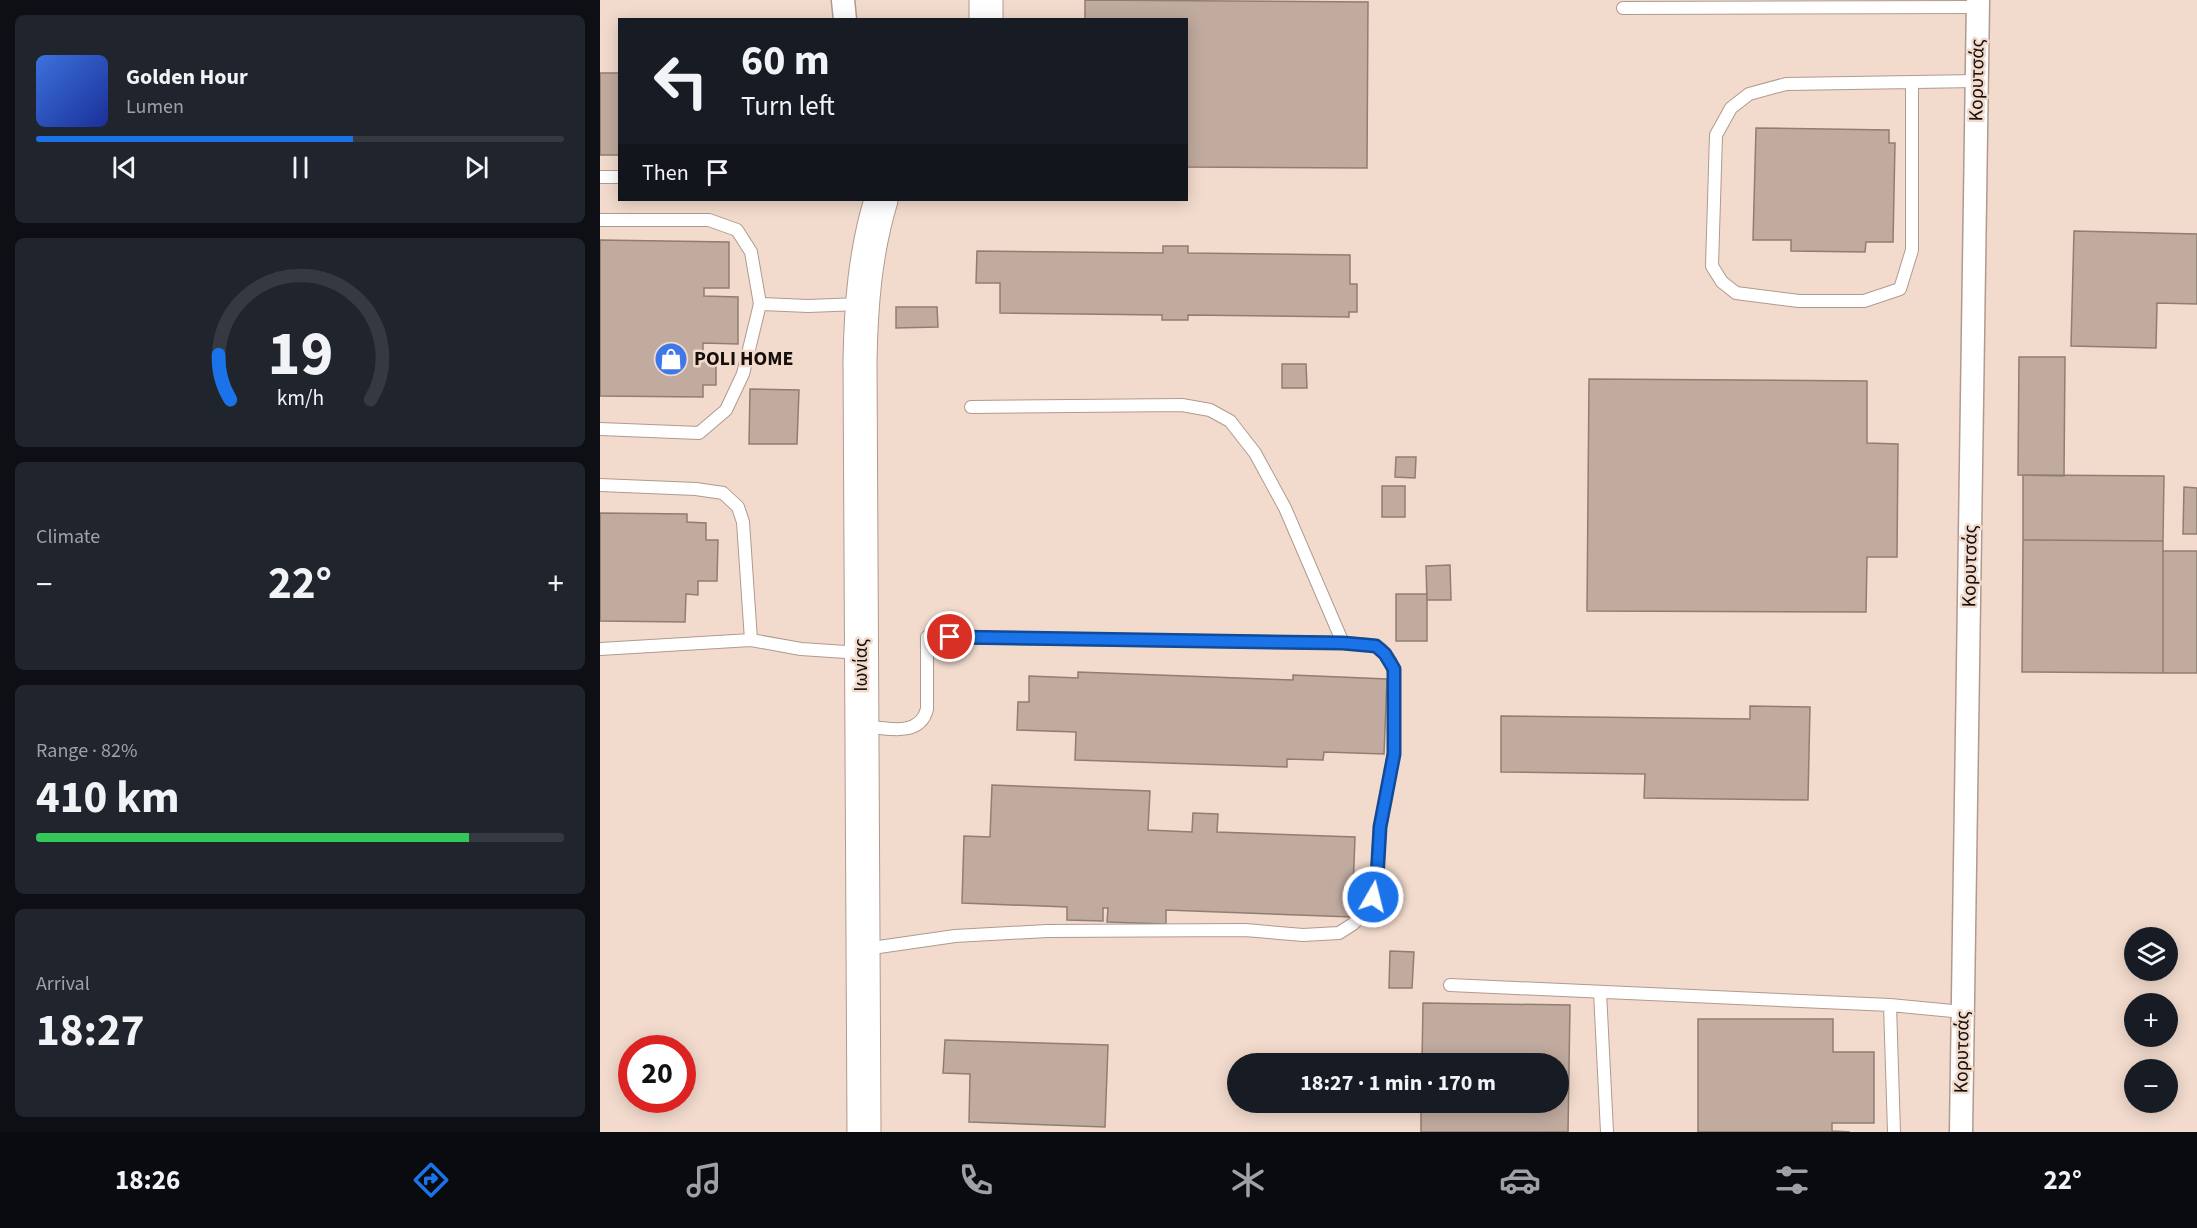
<!DOCTYPE html>
<meta charset="utf-8">
<style>
body{margin:0;font-family:"Source Sans 3",sans-serif;background:#20242c;color:#f1f3f6;height:100vh;display:flex;flex-direction:column;font-size:22px;white-space:nowrap}
*{box-sizing:border-box;margin:0}
p{font-size:20px;color:#9ea1a6}
.icon{flex:none;width:33px;height:33px;fill:none;stroke:currentColor;stroke-width:2;stroke-linecap:round;stroke-linejoin:round}
.map{position:relative;flex:1;overflow:hidden}
.side{display:flex;flex-direction:column;gap:15px;padding:15px;background:#0d0f14;width:600px}
.side>*{flex:none}
.hud{position:absolute;left:18px;top:18px;width:570px;height:183px;border-radius:0px;box-shadow:0 3px 15px #0003;background:#171b24;color:#f1f3f6;overflow:hidden}
.buttons{position:absolute;left:1524px;top:927px;display:grid;gap:12px}
.buttons a{display:grid;place-items:center;width:54px;height:54px;border-radius:50%;background:#171b24;box-shadow:0 3px 15px #0003;font-size:30px}
.speed{position:absolute;left:18px;top:1035px;display:flex;gap:12px;font-size:30px;font-weight:700;text-align:center}
.speed>*{display:grid;place-content:center;width:78px;height:78px;border-radius:50%;background:#171b24;box-shadow:0 3px 15px #0003;line-height:1}
.speed .limit{border:9px solid #d22;background:#fff;color:#111}
.pin{position:absolute;display:grid;place-items:center;width:51px;height:51px;color:#fff;margin:-26px;border:3px solid #fff;border-radius:50%;box-shadow:0 2px 6px #0007}
.me{position:absolute;width:66px;margin:-33px;rotate:8deg;stroke-linejoin:round;filter:drop-shadow(0 0 4px #0008)}
.turn{display:flex;align-items:center;gap:21px;height:126px;padding:0 24px;font-size:27px}
.turn .icon{width:78px;height:78px;stroke-width:2.5}
.turn b{display:block;font-size:42px;line-height:51px}
.then{display:flex;align-items:center;height:57px;padding:0 24px;background:#0003;gap:12px;font-size:22px}
.big{font-size:45px;font-weight:700;line-height:1.1}
.side .widget{flex:1;display:flex;flex-direction:column;justify-content:center;gap:9px;min-width:0;padding:0 21px;border-radius:9px;background:#20242c}
.side .dial{align-items:center;gap:0}
.dial svg{height:156px;overflow:visible;fill:none;stroke:#363941;stroke-width:7;stroke-linecap:round;text-anchor:middle}
.dial text{fill:#f1f3f6;stroke:none}
.song{display:flex;align-items:center;gap:18px}
.cover{width:72px;height:72px;border-radius:9px;background:linear-gradient(135deg,hsl(220 70% 55%),hsl(230 70% 35%))}
.played{height:6px;border-radius:3px;background:linear-gradient(90deg,#1a73e8 60%,#363941 60%)}
.keys{display:flex;justify-content:space-around;direction:ltr}
.heat{display:flex;justify-content:space-between;align-items:center;font-size:33px;direction:ltr}
.charge{height:9px;border-radius:4px;background:linear-gradient(90deg,#34c759 82%,#363941 0)}
.trip{position:absolute;left:627px;top:1053px;width:342px;height:60px;border-radius:30px;background:#171b24;box-shadow:0 3px 15px #0003;font-weight:700;line-height:60px;text-align:center}
.tab-bar{display:flex;height:96px;justify-content:space-around;align-items:center;background:#090b0e;color:#9ea1a6}
.tab-bar .icon{width:42px;height:42px}
.tab-bar .active{color:#1a73e8}
.tab-bar b{font-size:27px;color:#f1f3f6}
main{display:flex;flex:1;min-height:0}
.map>svg:first-child{display:block}
.building{fill:#c1ab9f;stroke:#917d71;stroke-width:1.5}
.lines{fill:none;stroke-linecap:round;stroke-linejoin:round}
.lane-casing{stroke:#b09a8e;stroke-width:14}
.street-casing{stroke:#b09a8e;stroke-width:25}
.secondary-casing{stroke:#b09a8e;stroke-width:35}
.lane{stroke:#fff;stroke-width:12}
.street{stroke:#fff;stroke-width:22}
.secondary{stroke:#fff;stroke-width:33}
.route-casing{stroke:#114b97;stroke-width:15}
.route{stroke:#1a73e8;stroke-width:10}
.labels{text-anchor:middle;dominant-baseline:central;stroke-width:5;stroke-linejoin:round;paint-order:stroke}
.street-label{font-size:20px;fill:#150e0a;stroke:#f2dbcd}
.poi-label{font-size:20px;font-weight:bold;fill:#150e0a;stroke:#f2dbcd;text-anchor:start}
</style>
<main>
<section class="side">
<div class="widget">
<div class="song"><i class="cover"></i><div><b>Golden Hour</b><p>Lumen</p></div></div>
<div class="played"></div>
<div class="keys"><svg class="icon" aria-label="previous" viewBox="0 0 24 24"><path d="M18 5L8 12l10 7zM5 5v14"/></svg><svg class="icon" aria-label="pause" viewBox="0 0 24 24"><path d="M8 5v14M16 5v14"/></svg><svg class="icon" aria-label="next" viewBox="0 0 24 24"><path d="M6 5l10 7-10 7zM19 5v14"/></svg></div>
</div>
<div class="widget dial"><svg viewBox="0 0 100 80">
<path d="M14 69A42 42 0 1 1 86 69"/>
<path d="M14 69A42 42 0 0 1 8 46" stroke="#1a73e8"/>
<text x="50" y="56" font-size="32" font-weight="700">19</text>
<text x="50" y="72" font-size="11">km/h</text>
</svg></div>
<div class="widget"><p>Climate</p>
<div class="heat"><a>−</a><b class="big">22°</b><a>+</a></div>
</div>
<div class="widget"><p>Range · 82%</p><b class="big">410 km</b><div class="charge"></div></div>
<div class="widget"><p>Arrival</p><b class="big">18:27</b></div>
</section>
<div class="map">
<svg width="1597" height="1132" viewBox="0 0 1597 1132">
<rect width="100%" height="100%" fill="#f2dbcd"/>
<path class="building" d="M485,0L768,2L767,168L586,167V20H485Z
M0,73H20V155H0Z
M1156,128L1289,130V143H1295L1293,242H1266L1265,252L1191,251V240H1153Z
M1474,231L1597,234V304L1557,303L1556,348L1471,346Z
M0,240L129,242V288H104V296L138,297V344L103,343V353L116,354V385H103V397L0,396Z
M563,246H588V253L750,255V284H757V312H749V317L588,315V320H562V315L400,313V283H376L377,251L563,253Z
M296,307H337L338,327L296,328Z
M1419,357H1465L1464,476L1418,475Z
M682,364H706L707,388H682Z
M989,379L1267,381V443L1298,444L1297,557H1267L1266,612L987,611Z
M150,389L199,390L197,444H149Z
M796,457H816L815,478L795,477Z
M1423,475L1564,476L1563,541L1423,540Z
M782,486H805V517H782Z
M1584,487L1597,488V534H1583Z
M0,513L87,514V522L106,523V540H118L117,581H98V595L86,594L85,622L0,621Z
M1423,540L1563,541V673L1422,672Z
M1563,551H1597V673H1563Z
M850,565L851,600H827L826,566Z
M796,594H827V641H796Z
M478,672L693,680V675L787,679L784,754L724,752L723,760L687,759V767L475,760L476,732L417,730L418,702H429V676L478,678Z
M1150,706L1210,707L1208,800L1044,798L1045,774L901,772V716L1150,719Z
M392,785L550,791L548,830L592,832L593,813L618,814L617,832L755,837L752,917L566,910V924L507,922L508,908H503V921L467,920V907L362,903L364,836L390,837Z
M790,951L814,952L812,988H789Z
M823,1003L970,1005L968,1132H821V1102H958V1064H822Z
M1098,1019H1233V1052H1274V1123H1232V1131L1250,1132H1098Z
M345,1040L508,1045L505,1127L369,1122L370,1074L343,1073Z"/>
<g class="lines">
<defs>
<path id="lane" d="M1023,8L1378,7
M1312,82V250L1300,289L1264,301H1199L1136,293L1122,282L1112,266L1116,135L1131,108L1149,94L1186,84L1377,81
M0,177H20
M0,220H109L137,230L151,252L160,304L143,374L126,410L99,433L0,429
M160,304L208,306L260,304
M0,485L96,489L123,493L138,507L143,522L151,640
M0,649L151,640L201,649L261,653
M263,726C285,728 320,738 327,709V637L743,643
M265,949L355,936L447,931L645,930L703,935L739,933L753,924L765,912L773,897L777,878L780,827L794,754V673L791,662L781,649L770,645L743,643L685,508L655,453L630,421L610,410L582,405L371,407
M850,985L1290,1005L1363,1012
M1000,992L1007,1132
M1290,1005L1294,1132"/>
<path id="street" d="M243,0L245,20
M1361,1132L1378,0"/>
<path id="secondary" d="M386,20V0
M264,1132L260,361C261,306 265,253 281,200"/>
</defs>
<use href="#lane" class="lane-casing"/>
<use href="#street" class="street-casing"/>
<use href="#secondary" class="secondary-casing"/>
<use href="#lane" class="lane"/>
<use href="#street" class="street"/>
<use href="#secondary" class="secondary"/>
</g>
<g class="lines">
<defs>
<path id="route" d="M350,637L743,643L776,646L785,654L794,669V754L780,827L777,878L773,897"/>
</defs>
<use href="#route" class="route-casing"/>
<use href="#route" class="route"/>
</g>
<defs>
<symbol id="shop-disc" viewBox="-11 -11 22 22"><circle r="9.5" fill="#3e77e7" stroke="#f2dbcd"/><path d="M-5-2.5h2.3a2.7 3.5 0 0 1 5.4 0H5L5.5 6h-11ZM-1.5-2.5h3a1.5 2.3 0 0 0-3 0Z" fill="#fff"/></symbol>
</defs>
<g fill-rule="evenodd">
<use href="#shop-disc" x="52" y="340" width="38" height="38"/>
</g>
<g class="labels">
<g class="street-label">
<text transform="translate(1377 80) rotate(-89)">Κορυτσάς</text>
<text transform="translate(1370 566) rotate(-89)">Κορυτσάς</text>
<text transform="translate(261 665) rotate(-90)">Ιωνίας</text>
<text transform="translate(1362 1052) rotate(-89)">Κορυτσάς</text>
</g>
<g class="poi-label">
<text x="94" y="359">POLI HOME</text>
</g>
</g>
</svg>
<div class="buttons">
<a><svg class="icon" aria-label="layers" viewBox="0 0 24 24"><path d="M12 4l9 5-9 5-9-5zM3 14l9 5 9-5"/></svg></a>
<a>+</a>
<a>−</a>
</div>
<div class="speed"><div class="limit">20</div></div>
<div class="pin" style="left:350px;top:637px;background:#d93025"><svg class="icon" aria-label="arrive" viewBox="0 0 24 24"><path d="M6 21V4h12l-3 4 3 4H6"/></svg></div>
<svg class="me" style="left:773px;top:897px" viewBox="-20 -20 40 40"><circle r="17" fill="#1a73e8" stroke="#fff" stroke-width="3"/><path d="M0-11L8 9 0 5-8 9z" fill="#fff"/></svg>
<div class="trip">18:27 · 1 min · 170 m</div>
<div class="hud">
<div class="turn"><svg class="icon" aria-label="left" viewBox="0 0 24 24"><path d="M17 20v-9H6M10 6l-5 5 5 5"/></svg><div><b>60 m</b>Turn left</div></div>
<div class="then">Then<svg class="icon" aria-label="arrive" viewBox="0 0 24 24"><path d="M6 21V4h12l-3 4 3 4H6"/></svg></div>
</div>
</div>
</main>
<nav class="tab-bar">
<b>18:26</b>
<svg class="icon active" aria-label="directions" viewBox="0 0 24 24"><path d="M12 3l9 9-9 9-9-9zM9 14v-3h6M13 9l2 2-2 2"/></svg>
<svg class="icon" aria-label="music" viewBox="0 0 24 24"><path d="M9 18V5l10-2v13"/><circle cx="6" cy="18" r="3"/><circle cx="16" cy="16" r="3"/></svg>
<svg class="icon" aria-label="phone" viewBox="0 0 24 24"><path d="M5 4h4l2 5-3 2q2 4 5 5l2-3 5 2v4C11 20 4 13 5 4z"/></svg>
<svg class="icon" aria-label="climate" viewBox="0 0 24 24"><path d="M12 3v18M4 7l16 10M4 17L20 7"/></svg>
<svg class="icon" aria-label="car" viewBox="0 0 24 24"><path d="M5 17H2v-5l4-1 3-4h7l3 4 3 1v5h-3M9 17h6M6 11h13"/><circle cx="7" cy="17" r="2"/><circle cx="17" cy="17" r="2"/></svg>
<svg class="icon" aria-label="filters" viewBox="0 0 24 24"><path d="M4 7h16M4 17h16"/><circle cx="9" cy="7" r="2"/><circle cx="15" cy="17" r="2"/></svg>
<b>22°</b>
</nav>
